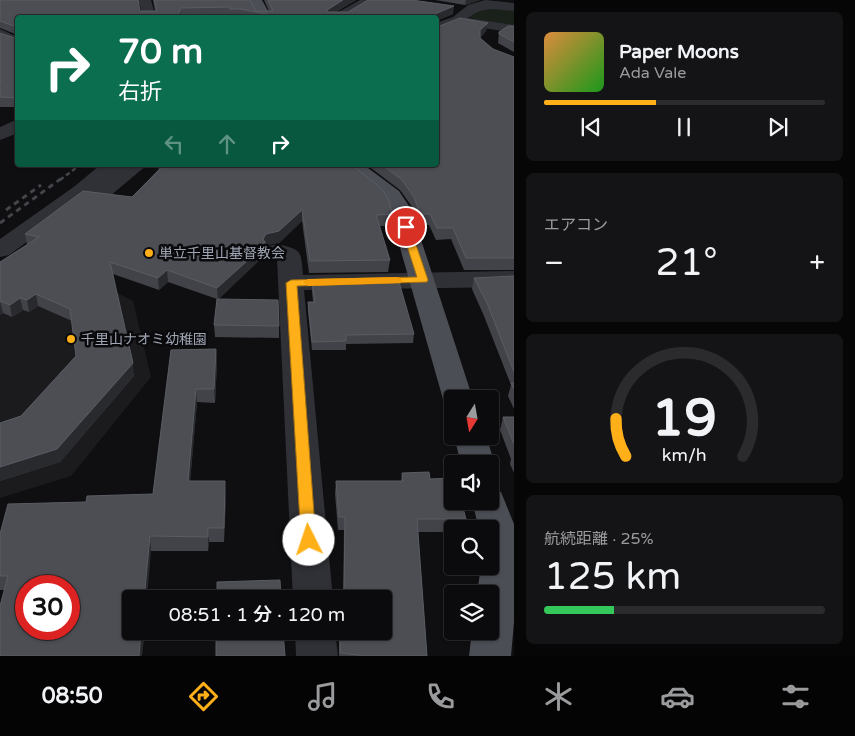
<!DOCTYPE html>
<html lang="ja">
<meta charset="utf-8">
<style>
body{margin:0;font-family:"Varela Round","Noto Sans JP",sans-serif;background:#141416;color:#f1f3f6;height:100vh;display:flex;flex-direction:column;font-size:19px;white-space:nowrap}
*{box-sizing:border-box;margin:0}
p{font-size:16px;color:#9a9b9d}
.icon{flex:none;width:28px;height:28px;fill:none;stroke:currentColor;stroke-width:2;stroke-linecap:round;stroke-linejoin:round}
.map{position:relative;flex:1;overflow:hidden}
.sheet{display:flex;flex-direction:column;gap:12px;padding:12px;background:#060607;width:341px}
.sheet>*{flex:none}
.top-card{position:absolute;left:15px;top:15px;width:424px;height:152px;border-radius:5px;box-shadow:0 1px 4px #0004,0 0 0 1px #2b2b2e;background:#0b6e4f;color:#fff;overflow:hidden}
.needle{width:32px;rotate:191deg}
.controls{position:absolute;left:444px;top:390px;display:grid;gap:10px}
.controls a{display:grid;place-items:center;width:55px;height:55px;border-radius:5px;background:#0b0b0d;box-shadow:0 1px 4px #0004,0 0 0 1px #2b2b2e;font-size:25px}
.speed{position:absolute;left:15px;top:575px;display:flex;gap:10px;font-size:25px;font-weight:700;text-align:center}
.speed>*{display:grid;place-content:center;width:65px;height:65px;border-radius:50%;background:#0b0b0d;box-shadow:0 1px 4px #0004,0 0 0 1px #2b2b2e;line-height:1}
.speed .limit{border:8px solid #d22;background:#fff;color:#111}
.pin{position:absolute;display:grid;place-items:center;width:42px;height:42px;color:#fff;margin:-21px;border:2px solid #fff;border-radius:50%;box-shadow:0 1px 5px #0007}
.me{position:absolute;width:55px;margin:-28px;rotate:356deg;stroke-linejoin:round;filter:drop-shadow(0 0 4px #0008)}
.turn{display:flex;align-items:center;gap:18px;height:105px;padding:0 20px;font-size:22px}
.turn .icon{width:65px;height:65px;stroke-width:2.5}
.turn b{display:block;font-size:35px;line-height:42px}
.lanes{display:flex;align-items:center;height:48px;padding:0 20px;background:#0003;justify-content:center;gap:25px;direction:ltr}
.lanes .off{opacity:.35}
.big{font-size:38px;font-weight:600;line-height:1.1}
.sheet .widget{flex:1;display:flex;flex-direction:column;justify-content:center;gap:8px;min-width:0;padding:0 18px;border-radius:8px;background:#141416}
.sheet .dial{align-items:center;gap:0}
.dial svg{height:130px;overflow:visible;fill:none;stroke:#2b2b2e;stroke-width:7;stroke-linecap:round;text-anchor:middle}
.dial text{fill:#f1f3f6;stroke:none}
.song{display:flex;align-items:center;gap:15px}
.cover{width:60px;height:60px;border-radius:8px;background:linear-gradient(135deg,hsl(30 70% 55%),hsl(120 70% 35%))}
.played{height:5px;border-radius:2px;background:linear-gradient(90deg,#ffb019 40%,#2b2b2e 40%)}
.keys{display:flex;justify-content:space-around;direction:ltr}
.heat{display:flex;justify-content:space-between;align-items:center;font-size:28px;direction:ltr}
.charge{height:8px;border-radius:4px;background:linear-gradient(90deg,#34c759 25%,#2b2b2e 0)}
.trip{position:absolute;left:122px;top:590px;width:270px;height:50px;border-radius:5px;background:#0b0b0d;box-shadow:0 1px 4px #0004,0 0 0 1px #2b2b2e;font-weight:600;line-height:50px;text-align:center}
.dock{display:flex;height:80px;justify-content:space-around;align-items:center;background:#040405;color:#9a9b9d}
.dock .icon{width:35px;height:35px}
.dock .current{color:#ffb019}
.dock b{font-size:22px;color:#f1f3f6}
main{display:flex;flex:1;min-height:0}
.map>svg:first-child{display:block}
.built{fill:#1b1b1e}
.green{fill:#19211a}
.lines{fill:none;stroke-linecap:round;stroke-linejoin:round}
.minor{fill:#303136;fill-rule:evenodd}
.major{fill:#4c4e56;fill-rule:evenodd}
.rail-far2{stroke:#43454b;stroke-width:2;stroke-dasharray:3 2.5;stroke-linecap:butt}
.rail-far1{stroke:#43454b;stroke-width:2.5;stroke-dasharray:4.5 3;stroke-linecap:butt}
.rail{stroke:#43454b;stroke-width:3;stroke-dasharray:5.5 4.5;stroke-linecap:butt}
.wall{fill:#424349}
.shaded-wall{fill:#292a2e}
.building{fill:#4c4e54;stroke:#595c63;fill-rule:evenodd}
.route{fill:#ffb019;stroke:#a67210}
.slow{fill:#f59e0b}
.poi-dot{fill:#ffb019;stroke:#0a0a0c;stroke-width:2}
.labels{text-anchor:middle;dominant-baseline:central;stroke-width:5;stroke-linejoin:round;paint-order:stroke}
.poi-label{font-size:14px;fill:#9fa5b3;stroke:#0a0a0c;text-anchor:start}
</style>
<main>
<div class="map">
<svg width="514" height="656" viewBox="0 0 514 656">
<rect width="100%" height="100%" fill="#0f0f11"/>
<path class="built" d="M16,251L91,280L133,301L151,377L71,476L0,498V262Z"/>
<path class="green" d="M477,9H514V26L471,19L469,15Z"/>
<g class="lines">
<path class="minor" d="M134,0H151L156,18H142L140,5Z
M360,0H377L347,18H328Z
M485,0L514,3V11C496,9 482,6 468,18L514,25V33L459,24L436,34V23L453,17L468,5Z
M0,29L18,37V47L0,39Z
M18,119V133L0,140V127Z
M100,165H122L121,167L124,165H147L110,196L102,197L93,194L9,255L0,257V239L75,186Z
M277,244C302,250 301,250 303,275L514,271V287L304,290L333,599H293L277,259L268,256L265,251L268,246Z
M295,631H335L338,656H296Z"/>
<path class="major" d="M248,0H262L272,18H258Z
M341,165H364L399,191L411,209L473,399H452V408L447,406L443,399L389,209L383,200Z
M454,436H486L495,464L490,472V464H461Z
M490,488L501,492L514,524V622L511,656H469L472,631H490V594H477L481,566H490V529H479L472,501H490Z"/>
<path class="rail-far2" d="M191,18L192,0"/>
<path class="rail-far1" d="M60,180L80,165"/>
<path class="rail" d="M6,210L41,185
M0,223L62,178"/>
</g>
<path class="wall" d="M0,0L140,11H155L153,0H250L256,11H269L264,0H356L336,12L453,14L436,21V18H245L240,17H230L229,15L181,16L180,18H18V35L0,28Z
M435,0H480L465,5Z
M488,23L486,31L480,38L493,49L514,57V270H464L451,239L436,240L429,225H418L413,208L400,190L367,165H436L437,27Z
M514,26V52L498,43L499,32Z
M0,33L18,39V107H0Z
M154,165H352L393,214L392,226H380L390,260L388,272L309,273L302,221L279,243L266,245L265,247V255L218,299L279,326V338L215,337L214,325L217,299L168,282L159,290L113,274L134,376L60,462L0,481V423L21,416L76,356L72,321L38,306L29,312L23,310L12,317L3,313L0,315V262L27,245L25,234L132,197L159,169Z
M514,276V409L508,396L511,385L484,316L472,289L474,278Z
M312,283L414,334L413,343L346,344V350H312L308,311V302H313L312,292Z
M216,349L217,363L215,403L197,402L190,481L226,495L224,542H209L208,551H151L4,590H0V534L86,502L153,494L171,350Z
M503,417H514V473L510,464L511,459L500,430Z
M402,473L430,479L466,519L464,529H452V532H418L427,656H339V631H384V599H343L344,530H338L335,494L336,481H401Z"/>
<path class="shaded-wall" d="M343,0H356L326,18L327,10Z
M466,0H480L465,5Z
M454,6L453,14L436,21V18H435V14Z
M180,8V18H178Z
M488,23L486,31L479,39L480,30Z
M302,210V221L279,243L266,245L265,247V255L218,300L217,288L263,239L266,234Z
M167,270L168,282L159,290L158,278Z
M36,294L38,306L29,312L27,300Z
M20,298L23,310L12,317L10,305Z
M0,301L3,313L0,315Z
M216,349L217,363L215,403L214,389Z
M133,363L134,376L60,462L0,481V467Z
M196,389L197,402L189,495L188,481Z
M225,481L226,495L224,542V528Z
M208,528L209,542L208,551Z
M150,536L151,551L147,599H144Z
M141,631H145L142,656H139Z"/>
<path class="building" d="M0,0H138L140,11H157L154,0H250L256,11H273L268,0H343L327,10L328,12H348L368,0H412L454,6L435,14L436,18H286L240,9H230L229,7L180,8L178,18H18V30L17,27L0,21Z
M460,18L488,23L480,30V38L493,49L514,57V258H466L453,228H437L430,214H420L414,197L401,179L382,165H436V23L437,27Z
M508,26H514V42L499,34V32Z
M0,33L18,39V98L0,97V81L2,80H0Z
M164,165H352L383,190L388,199L393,214L376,215L390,260L310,261L302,210L279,231L266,234L263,239L266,244L217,288L167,270L158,278L110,262L133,363L57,449L0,467V423L21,416L76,356L70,309L36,294L27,300L20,298L10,305L0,301V262L39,237L25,234L83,191L132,197Z
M514,276V372L487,303L474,278Z
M399,282L414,334L346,335V341L312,342L308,302H315L312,283Z
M217,299L278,300L279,326L214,325Z
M216,349L214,389H196L188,481H225L224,528H208V537L150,536L144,599H131V631H141L139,656H0V606L8,576H0V534L8,504L86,502L87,496L153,494L171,350ZM26,586H69V629H26Z
M511,383H514V389Z
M503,417H514V444Z
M429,472L430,479L452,478V501H461L466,519H417L427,656H359V655L340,653V631H384V599H344L345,517H339L336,481H403L402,473Z
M280,580L281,599H217V582Z
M216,631H283L285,656H216Z"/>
<path class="route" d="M406,224L410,227L428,280L427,282L297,286L316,540L314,544L309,546L304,544L301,540L286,283L291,280L417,277L401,227Z"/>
<path class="slow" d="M397,277L401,278L402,281L401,283L308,286L303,282L308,279Z"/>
<g class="poi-dot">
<circle cx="149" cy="253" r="5"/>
<circle cx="71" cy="339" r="5"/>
</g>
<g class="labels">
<g class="poi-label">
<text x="159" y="253">単立千里山基督教会</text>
<text x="81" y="339">千里山ナオミ幼稚園</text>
</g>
</g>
</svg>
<div class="controls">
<a><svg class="needle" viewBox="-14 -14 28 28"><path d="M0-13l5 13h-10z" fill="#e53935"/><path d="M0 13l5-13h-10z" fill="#9a9b9d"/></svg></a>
<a><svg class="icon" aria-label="sound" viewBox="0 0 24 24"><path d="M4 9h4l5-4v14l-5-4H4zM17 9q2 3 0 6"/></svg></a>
<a><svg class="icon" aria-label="search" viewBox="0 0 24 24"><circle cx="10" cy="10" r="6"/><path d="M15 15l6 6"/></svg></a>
<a><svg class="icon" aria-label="layers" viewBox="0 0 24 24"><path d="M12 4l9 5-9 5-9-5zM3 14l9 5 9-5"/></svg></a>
</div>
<div class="speed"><div class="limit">30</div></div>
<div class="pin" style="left:406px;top:227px;background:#d93025"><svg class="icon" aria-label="arrive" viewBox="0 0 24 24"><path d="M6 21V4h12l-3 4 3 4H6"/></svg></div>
<svg class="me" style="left:309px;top:540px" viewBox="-20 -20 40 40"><circle r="19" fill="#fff"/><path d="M0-13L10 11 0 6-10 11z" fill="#ffb019"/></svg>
<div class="trip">08:51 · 1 分 · 120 m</div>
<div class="top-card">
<div class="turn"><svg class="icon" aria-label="right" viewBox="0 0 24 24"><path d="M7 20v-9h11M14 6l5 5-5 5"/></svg><div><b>70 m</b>右折</div></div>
<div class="lanes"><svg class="icon off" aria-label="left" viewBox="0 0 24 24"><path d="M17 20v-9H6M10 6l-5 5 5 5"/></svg><svg class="icon off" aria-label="ahead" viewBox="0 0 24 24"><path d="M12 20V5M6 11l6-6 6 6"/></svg><svg class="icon" aria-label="right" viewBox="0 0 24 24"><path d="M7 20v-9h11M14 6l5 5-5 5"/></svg></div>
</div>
</div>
<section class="sheet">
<div class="widget">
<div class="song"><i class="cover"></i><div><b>Paper Moons</b><p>Ada Vale</p></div></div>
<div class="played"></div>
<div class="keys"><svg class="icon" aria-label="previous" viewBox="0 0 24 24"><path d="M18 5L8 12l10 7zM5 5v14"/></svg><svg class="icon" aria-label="pause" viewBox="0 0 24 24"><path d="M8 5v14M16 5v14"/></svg><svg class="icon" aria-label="next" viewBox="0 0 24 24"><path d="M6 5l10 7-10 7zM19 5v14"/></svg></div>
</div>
<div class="widget"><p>エアコン</p>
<div class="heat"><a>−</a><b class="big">21°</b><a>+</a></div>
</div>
<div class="widget dial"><svg viewBox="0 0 100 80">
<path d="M14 69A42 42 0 1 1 86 69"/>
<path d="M14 69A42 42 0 0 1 8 46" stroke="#ffb019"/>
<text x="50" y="56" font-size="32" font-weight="700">19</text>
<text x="50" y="72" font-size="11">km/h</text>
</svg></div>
<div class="widget"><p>航続距離 · 25%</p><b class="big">125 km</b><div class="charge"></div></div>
</section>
</main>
<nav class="dock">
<b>08:50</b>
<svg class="icon current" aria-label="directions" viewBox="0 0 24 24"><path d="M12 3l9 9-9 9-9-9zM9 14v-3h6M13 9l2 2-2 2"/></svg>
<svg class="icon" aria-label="music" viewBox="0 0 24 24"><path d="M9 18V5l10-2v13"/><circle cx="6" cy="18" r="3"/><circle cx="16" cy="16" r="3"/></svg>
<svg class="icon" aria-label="phone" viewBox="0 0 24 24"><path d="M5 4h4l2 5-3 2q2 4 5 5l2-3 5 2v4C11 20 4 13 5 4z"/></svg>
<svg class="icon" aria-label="climate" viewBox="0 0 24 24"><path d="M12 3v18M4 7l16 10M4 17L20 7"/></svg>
<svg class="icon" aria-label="car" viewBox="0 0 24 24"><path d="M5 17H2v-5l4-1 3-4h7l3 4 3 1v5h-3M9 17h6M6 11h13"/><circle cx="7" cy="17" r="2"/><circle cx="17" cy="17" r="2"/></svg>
<svg class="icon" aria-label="filters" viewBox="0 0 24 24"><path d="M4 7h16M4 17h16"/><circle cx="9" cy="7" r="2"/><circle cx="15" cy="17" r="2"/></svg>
</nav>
